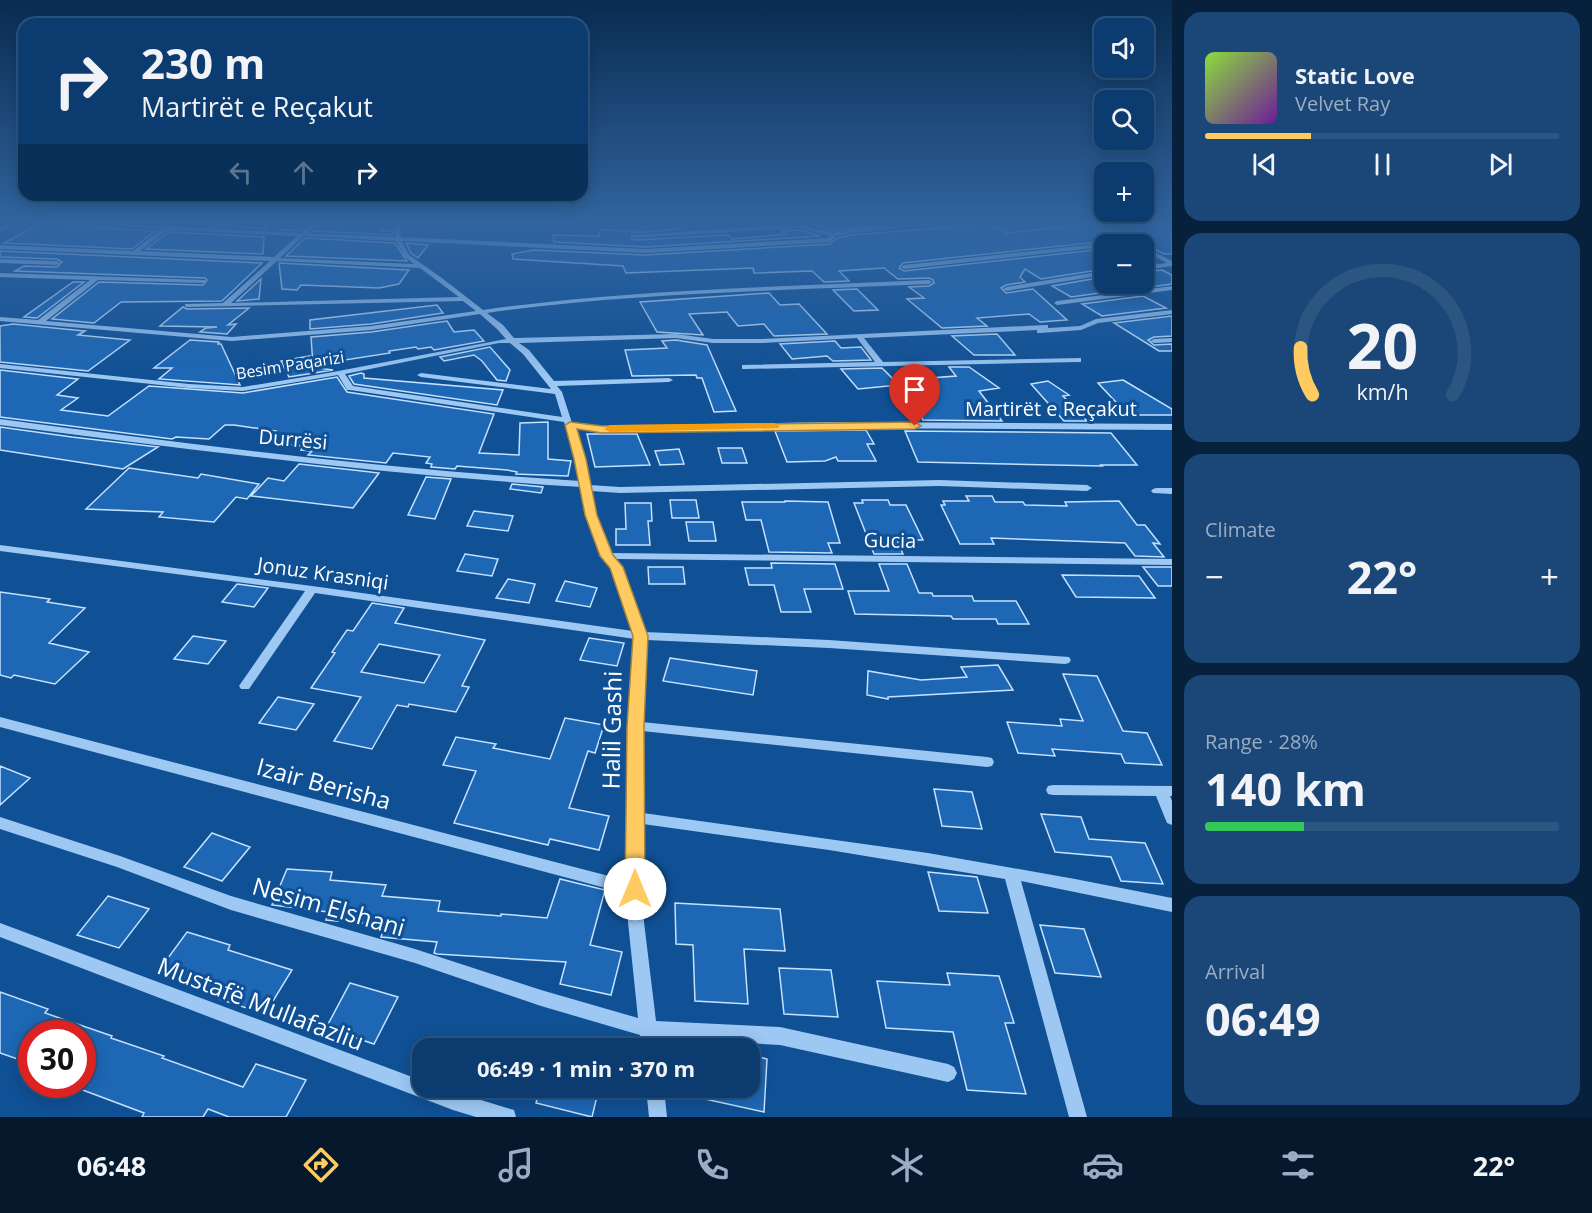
<!DOCTYPE html>
<meta charset="utf-8">
<style>
body{margin:0;font-family:"Open Sans",sans-serif;background:#1a4777;color:#f1f3f6;height:100vh;display:flex;flex-direction:column;font-size:22px;white-space:nowrap}
*{box-sizing:border-box;margin:0}
p{font-size:20px;color:#9aadc3}
.icon{flex:none;width:33px;height:33px;fill:none;stroke:currentColor;stroke-width:2;stroke-linecap:round;stroke-linejoin:round}
.map{position:relative;flex:1;overflow:hidden}
.sheet{display:flex;flex-direction:column;gap:12px;padding:12px;background:#07213d;width:420px}
.sheet>*{flex:none}
.top-card{position:absolute;left:18px;top:18px;width:570px;height:183px;border-radius:18px;box-shadow:0 3px 15px #0003,0 0 0 2px #2c5682;background:#0c3c6f;color:#f1f3f6;overflow:hidden}
.tools{position:absolute;left:1094px;top:18px;display:grid;gap:12px}
.tools a{display:grid;place-items:center;width:60px;height:60px;border-radius:12px;background:#0c3c6f;box-shadow:0 3px 15px #0003,0 0 0 2px #2c5682;font-size:30px}
.speed{position:absolute;left:18px;top:1020px;display:flex;gap:12px;font-size:30px;font-weight:700;text-align:center}
.speed>*{display:grid;place-content:center;width:78px;height:78px;border-radius:50%;background:#0c3c6f;box-shadow:0 3px 15px #0003,0 0 0 2px #2c5682;line-height:1}
.speed .limit{border:9px solid #d22;background:#fff;color:#111}
.pin{position:absolute;display:grid;place-items:center;width:51px;height:51px;color:#fff;margin:-62px -26px;border-radius:50% 50% 50% 0;rotate:-45deg;box-shadow:0 0 6px #0007}
.pin .icon{rotate:45deg}
.me{position:absolute;width:66px;margin:-33px;rotate:0deg;stroke-linejoin:round;filter:drop-shadow(0 0 4px #0008)}
.turn{display:flex;align-items:center;gap:21px;height:126px;padding:0 24px;font-size:27px}
.turn .icon{width:78px;height:78px;stroke-width:2.5}
.turn b{display:block;font-size:42px;line-height:51px}
.lanes{display:flex;align-items:center;height:57px;padding:0 24px;background:#0003;justify-content:center;gap:30px;direction:ltr}
.lanes .off{opacity:.35}
.big{font-size:45px;font-weight:700;line-height:1.1}
.sheet .widget{flex:1;display:flex;flex-direction:column;justify-content:center;gap:9px;min-width:0;padding:0 21px;border-radius:18px;background:#1a4777}
.sheet .dial{align-items:center;gap:0}
.dial svg{height:156px;overflow:visible;fill:none;stroke:#2c5682;stroke-width:7;stroke-linecap:round;text-anchor:middle}
.dial text{fill:#f1f3f6;stroke:none}
.song{display:flex;align-items:center;gap:18px}
.cover{width:72px;height:72px;border-radius:9px;background:linear-gradient(135deg,hsl(90 70% 55%),hsl(280 70% 35%))}
.played{height:6px;border-radius:3px;background:linear-gradient(90deg,#ffca60 30%,#2c5682 30%)}
.keys{display:flex;justify-content:space-around;direction:ltr}
.heat{display:flex;justify-content:space-between;align-items:center;font-size:33px;direction:ltr}
.charge{height:9px;border-radius:4px;background:linear-gradient(90deg,#34c759 28%,#2c5682 0)}
.trip{position:absolute;left:412px;top:1038px;width:348px;height:60px;border-radius:18px;background:#0c3c6f;box-shadow:0 3px 15px #0003,0 0 0 2px #2c5682;font-weight:700;line-height:60px;text-align:center}
.tabs{display:flex;height:96px;justify-content:space-around;align-items:center;background:#05182c;color:#9aadc3}
.tabs .icon{width:42px;height:42px}
.tabs .on{color:#ffca60}
.tabs b{font-size:27px;color:#f1f3f6}
main{display:flex;flex:1;min-height:0}
.map>svg:first-child{display:block}
.building{fill:#1d67b4;stroke:#c5e1fe;stroke-width:1.5;fill-rule:evenodd}
.lines{fill:none;stroke-linecap:round;stroke-linejoin:round}
.minor{fill:#9dc8f4;fill-rule:evenodd}
.route{fill:#ffca60;stroke:#a6833e;stroke-width:1.5}
.slow{fill:#f59e0b}
.labels{text-anchor:middle;dominant-baseline:central;stroke-width:6;stroke-linejoin:round;paint-order:stroke}
.far-street-label{font-size:16px;fill:#fff;stroke:#105094}
.street-label{font-size:20px;fill:#fff;stroke:#105094}
.near-street-label{font-size:24px;fill:#fff;stroke:#105094}
</style>
<main>
<div class="map">
<svg width="1172" height="1117" viewBox="0 0 1172 1117">
<rect width="100%" height="100%" fill="#105094"/>
<path class="building" d="M170,222H265V229Z
M274,222H309L300,231L275,229Z
M321,222H387L380,231L392,230L393,235L313,231Z
M644,222H684L682,229L633,233L631,238L635,240L728,235L732,239L786,234L782,231L798,230L821,236L646,247L554,242L553,235L599,236L600,230L640,231Z
M852,222H896V223L834,231L813,225Z
M1102,222H1134L1139,226L1172,225V254H1164L1144,244H1133L1134,240Z
M42,223L44,224L155,231L132,249L4,243Z
M989,224L1007,233L1088,224L1117,240L903,263L899,268L904,271L1104,249V269L1041,279L1025,269L1020,277L1025,282L1006,285L1001,288L1006,293L1033,289L1067,320L1040,322L1029,314L977,318L987,326L942,328L907,299L924,298L909,287L929,286L934,283L933,280L929,278L898,279L884,268L839,271L849,281L824,282L812,271L754,273L753,268L626,273L623,266L513,259L512,254L533,250L646,255L830,244L837,238L851,235Z
M169,232L264,237L263,254L146,249Z
M305,238L395,243L407,261L286,256Z
M406,243L428,245L418,258L411,253Z
M0,251L262,263L222,301L121,302L94,323L52,319L99,282L203,285L207,280L205,278L15,271L24,266L57,267L62,262L57,259L0,257Z
M279,263L409,270L399,284L379,288L301,285L297,290L282,289Z
M1162,270L1172,275V284L1143,288V272Z
M1104,277V284H1118L1129,289L1071,297L1052,286Z
M261,279L259,299L237,301Z
M73,282H84L37,318L24,317Z
M857,289L878,310L854,311L833,290Z
M769,293L780,305L799,304L827,334L774,336L764,324L738,326L727,312L689,314L703,335L657,332L640,302Z
M1143,296L1166,308L1102,316L1082,304Z
M437,305L443,313L371,324L310,329V320Z
M183,307L187,309L249,308L228,325L236,324L227,334L200,332L206,328L217,327L160,326Z
M1172,316V336L1154,337L1148,340L1154,345L1172,344V351H1159L1114,323Z
M447,321L454,332L474,330L484,341L434,350L431,347L418,349L416,347L389,351L390,353L313,365L311,337L371,332Z
M13,324L85,331L78,335L130,340L88,371L0,362V326Z
M997,334L1015,355H974L952,336Z
M190,340L219,342L218,344H221L240,385L159,379L172,368H154Z
M676,340L707,345L736,411L714,412L702,378H697L696,375L632,376L625,350L667,348L662,341Z
M835,341L841,348L861,347L871,360L833,361L827,356L792,359L780,344Z
M490,347L510,370L506,381L497,380L482,361L474,355L444,361L440,357Z
M310,356L311,367L333,370L289,377L281,361Z
M949,367H969L999,388L979,391L1002,421L923,420L903,380L956,376Z
M882,368L899,385L858,389L841,369Z
M0,370L78,379L57,395L78,398L61,410L108,416L149,386L243,393L337,377L347,392L494,414L479,453L519,455L520,423L548,422V459L571,461L568,476L516,474L517,472L507,470L457,466L455,469L431,467L432,464L426,463L430,457L393,453L386,463L308,455L312,451L301,450L303,446L267,442L276,431L234,425H225L209,439L176,437L172,439L0,417Z
M361,373L364,374V378L503,390L497,405L354,384L349,376Z
M1123,380L1172,409V415H1128L1098,383Z
M1048,381L1069,395L1063,396L1087,421H1064L1031,384Z
M0,427L72,437L158,447L123,469L0,450Z
M866,430L874,444H867L876,461H838L836,457L825,461L787,462L775,431Z
M905,431L1111,433L1137,465H1101L1102,466L918,462Z
M587,434H637L650,465L595,467Z
M718,448H742L747,463H722Z
M679,449L684,464L660,465L655,451Z
M299,464L362,471L379,473L353,508L251,496L268,478L284,481Z
M129,468L198,478L201,474L259,484L247,499L236,497L214,522L159,517L163,512L86,509Z
M426,477L451,479L435,519L408,515Z
M512,484L543,487L541,493L510,489Z
M966,496H992L995,502H1023L1025,505L1067,506L1065,502L1119,501L1137,525H1145L1160,544L1153,543L1164,557L1135,556L1125,543L991,538L994,544H960L941,505H945L943,501H969Z
M670,500H696L699,518H672Z
M862,500H888L890,505H906L923,540H897L903,554H874L854,503H863Z
M785,501L828,502L840,543H828L832,553L769,552L761,520H746L742,502H785Z
M625,503H651L652,521H648L650,545H616V529H626Z
M474,511L513,516L508,531L467,526Z
M686,522H713L716,541H689Z
M465,554L498,559L492,576L457,571Z
M771,563L835,564L843,589H804L811,612H781L774,585H749L745,568H772Z
M879,564H907L919,593H932L933,596H972L974,601H1016L1029,624H998L996,619H953L951,616L855,614L848,591H889Z
M648,567H683L685,584H649Z
M1143,567H1172V586H1158Z
M1062,575L1139,576L1155,598L1076,597Z
M508,579L535,584L529,603L496,598Z
M565,581L597,588L590,607L556,601Z
M237,584L268,588L254,607L222,602Z
M0,592L50,599L47,602L85,608L49,643L89,652L55,684L14,675L11,678L0,675Z
M372,603L404,608L395,623L485,640L462,686L469,687L456,712L409,704L408,707L397,705L372,749L334,741L361,697L311,688L335,653L332,652L347,630L353,631ZM379,644L440,655L424,683L361,672Z
M193,636L226,641L208,664L174,659Z
M589,638L624,643L617,666L580,660Z
M670,658L757,671L753,695L663,681Z
M998,665L1013,690L888,697V699L867,695L868,671L921,680L967,677L961,667Z
M1063,674L1097,676L1123,731L1147,733L1162,765L1125,763L1121,754L1052,749L1055,756L1018,753L1007,722L1062,726L1060,719L1083,721Z
M278,697L314,704L296,730L259,723Z
M565,718L604,725L595,753L588,751L569,808L609,816L599,850L550,839L548,845L454,823L476,771L443,765L456,737L496,744L493,748L550,759Z
M0,766L30,778L0,805Z
M934,789L972,792L982,829L942,826Z
M1041,814L1081,817L1089,839L1145,843L1163,884L1121,881L1111,857L1055,852Z
M212,833L250,847L222,881L184,867Z
M287,869L332,872L330,880L386,885L382,896L440,901L438,911L501,916V914L547,918L560,879L605,890L590,945L622,952L611,995L560,984L566,962L437,954L434,953L437,942L381,937L385,925L326,920L328,912L272,905Z
M928,872L977,877L988,913L939,911Z
M108,896L149,909L119,948L77,935Z
M675,903L780,909L785,951L744,949L748,1004L695,1001L693,945L676,944Z
M1040,925L1084,929L1101,977L1055,973Z
M187,932L230,945L228,950L292,970L265,1014L219,999L222,994L157,973Z
M779,968L831,970L838,1017L784,1014Z
M947,973L999,976L1014,1023H1005L1026,1094L967,1090L953,1032L886,1028L877,981L950,985Z
M350,983L398,997L374,1044L326,1028Z
M0,992L48,1009L45,1013L112,1036L111,1038L164,1056L162,1058L243,1087L256,1064L306,1080L286,1117H229L208,1109L203,1117H142L144,1113L72,1086L89,1084L82,1082V1034H32V1064L0,1053Z
M750,1055L767,1059L764,1112L682,1094L683,1088H750Z
M540,1088H599L592,1117L536,1103Z"/>
<g class="lines">
<path class="minor" d="M10,222H18L0,232V228Z
M44,222H88L165,226L169,224L172,226L301,233L312,222H319L307,233L395,237L394,222H400L401,237L646,249L828,238L830,236L798,228L635,238L632,236L633,235L798,224L834,233L851,229L926,222H950L851,233L836,236L830,242L646,253L402,241L409,255L442,278L483,310C630,289 780,287 929,280L932,282L929,284C782,291 633,292 487,313L503,325L514,338L676,334L713,339H762L1045,325H1048V328L1080,326L1096,319L1172,310V314L1098,323L1081,330L1040,333H1037V330L864,338L883,362L1081,358V362H1078L745,369H742V365L875,362L857,338L762,343H713L676,338L519,343L529,350L554,381L669,378L673,380L669,382L557,386L562,392L572,423L602,426L832,422L1172,424V430L832,428L602,432L574,428L585,459L590,485L620,487L939,480L1087,485L1092,488L1087,491L939,486L620,493L591,491L596,515L611,553L1172,559V565L615,559L621,567L645,632L829,640L1069,657L1071,660L1069,663L1065,664L829,648L647,640L642,722L987,757L992,758L994,762L992,766L987,767L642,731L643,813L928,853L1075,879L1172,898V912L1021,881L1087,1117H1069L1005,879L829,850L643,824L644,922L656,1021L780,1027L948,1064L954,1067L957,1073L954,1079L948,1082L780,1045L658,1038L659,1048H641L640,1035L541,1006L415,963L231,910L117,867L0,829V817L120,856L231,896L415,949L541,990L638,1018L628,922V894L0,727V717L628,881L629,726L635,639L315,593L249,689H241L239,686L241,683L305,591L0,551V545L312,586L633,631L611,568L602,556L586,515L581,487C386,475 193,450 0,425V419C192,445 386,469 580,481L575,459L564,422L350,390H347L338,375L243,391L189,388L0,368V364L189,384L243,387L328,373L506,339L497,329L480,314L371,330L232,341L0,321V317L38,320L90,280L0,277V273L205,280V282L203,283L98,280L46,321L232,337L371,326L476,311L463,301L187,307L185,306V304L223,303L270,261L0,249V245L133,251L161,229ZM168,230L297,236L274,257L140,251ZM304,236L396,241L405,257L414,264L280,258ZM277,261L420,268L459,297L231,303ZM499,343H510L523,354L551,389L421,373L417,375L421,377L555,394L562,417L353,386L345,374Z
M1089,222H1097L1133,242L1130,244H1104V247L904,269L901,267L904,265L1124,241Z
M1143,246L1172,261V266L1143,270V266L1167,263L1143,250Z
M0,259L57,261L60,263L57,265L0,263Z
M1104,271V275L1006,291L1003,289L1006,287Z
M1172,286V290L1057,305L1054,303L1057,301Z
M1172,338V342L1154,343L1150,341L1154,339Z
M1156,488H1172V494L1153,493L1151,491L1153,489Z
M1053,785L1172,786V796H1170L1172,801V825L1167,823L1156,796L1053,795L1048,794L1046,790L1048,786Z
M0,923L423,1081V1088H442L507,1108L514,1110L516,1117H476L453,1110L0,937Z
M646,1088H664L667,1117H649Z"/>
</g>
<linearGradient id="sky" x2="0" y2="1"><stop stop-color="#092c51"/><stop offset="0.59" stop-color="#31649f"/><stop offset="1" stop-color="#31649f" stop-opacity="0"/></linearGradient>
<rect width="1172" height="379" fill="url(#sky)"/>
<path class="route" d="M570,422L602,426L915,422L921,426L915,429L602,433L577,429L586,459L597,515L613,555L623,567L648,636L644,726L645,889L642,895L635,897L628,895L625,889L627,726L633,636L610,568L600,556L585,515L574,459L565,425Z"/>
<path class="slow" d="M774,423L780,426L778,428L610,432L604,429L610,425Z"/>
<g class="labels">
<g class="far-street-label">
<text transform="translate(290 365) rotate(-9)">Besim Paqarizi</text>
</g>
<g class="street-label">
<text x="1051" y="408">Martirët e Reçakut</text>
<text transform="translate(293 439) rotate(5)">Durrësi</text>
<text transform="translate(890 540) rotate(1)">Gucia</text>
<text transform="translate(323 573) rotate(8)">Jonuz Krasniqi</text>
</g>
<g class="near-street-label">
<text transform="translate(611 730) rotate(-89)">Halil Gashi</text>
<text transform="translate(324 783) rotate(15)">Izair Berisha</text>
<text transform="translate(329 906) rotate(16)">Nesim Elshani</text>
<text transform="translate(261 1003) rotate(21)">Mustafë Mullafazliu</text>
</g>
</g>
</svg>
<div class="tools">
<a><svg class="icon" aria-label="sound" viewBox="0 0 24 24"><path d="M4 9h4l5-4v14l-5-4H4zM17 9q2 3 0 6"/></svg></a>
<a><svg class="icon" aria-label="search" viewBox="0 0 24 24"><circle cx="10" cy="10" r="6"/><path d="M15 15l6 6"/></svg></a>
<a>+</a>
<a>−</a>
</div>
<div class="speed"><div class="limit">30</div></div>
<div class="pin" style="left:915px;top:426px;background:#d93025"><svg class="icon" aria-label="arrive" viewBox="0 0 24 24"><path d="M6 21V4h12l-3 4 3 4H6"/></svg></div>
<svg class="me" style="left:635px;top:889px" viewBox="-20 -20 40 40"><circle r="19" fill="#fff"/><path d="M0-13L10 11 0 6-10 11z" fill="#ffca60"/></svg>
<div class="trip">06:49 · 1 min · 370 m</div>
<div class="top-card">
<div class="turn"><svg class="icon" aria-label="right" viewBox="0 0 24 24"><path d="M7 20v-9h11M14 6l5 5-5 5"/></svg><div><b>230 m</b>Martirët e Reçakut</div></div>
<div class="lanes"><svg class="icon off" aria-label="left" viewBox="0 0 24 24"><path d="M17 20v-9H6M10 6l-5 5 5 5"/></svg><svg class="icon off" aria-label="ahead" viewBox="0 0 24 24"><path d="M12 20V5M6 11l6-6 6 6"/></svg><svg class="icon" aria-label="right" viewBox="0 0 24 24"><path d="M7 20v-9h11M14 6l5 5-5 5"/></svg></div>
</div>
</div>
<section class="sheet">
<div class="widget">
<div class="song"><i class="cover"></i><div><b>Static Love</b><p>Velvet Ray</p></div></div>
<div class="played"></div>
<div class="keys"><svg class="icon" aria-label="previous" viewBox="0 0 24 24"><path d="M18 5L8 12l10 7zM5 5v14"/></svg><svg class="icon" aria-label="pause" viewBox="0 0 24 24"><path d="M8 5v14M16 5v14"/></svg><svg class="icon" aria-label="next" viewBox="0 0 24 24"><path d="M6 5l10 7-10 7zM19 5v14"/></svg></div>
</div>
<div class="widget dial"><svg viewBox="0 0 100 80">
<path d="M14 69A42 42 0 1 1 86 69"/>
<path d="M14 69A42 42 0 0 1 8 45" stroke="#ffca60"/>
<text x="50" y="56" font-size="32" font-weight="700">20</text>
<text x="50" y="72" font-size="11">km/h</text>
</svg></div>
<div class="widget"><p>Climate</p>
<div class="heat"><a>−</a><b class="big">22°</b><a>+</a></div>
</div>
<div class="widget"><p>Range · 28%</p><b class="big">140 km</b><div class="charge"></div></div>
<div class="widget"><p>Arrival</p><b class="big">06:49</b></div>
</section>
</main>
<nav class="tabs">
<b>06:48</b>
<svg class="icon on" aria-label="directions" viewBox="0 0 24 24"><path d="M12 3l9 9-9 9-9-9zM9 14v-3h6M13 9l2 2-2 2"/></svg>
<svg class="icon" aria-label="music" viewBox="0 0 24 24"><path d="M9 18V5l10-2v13"/><circle cx="6" cy="18" r="3"/><circle cx="16" cy="16" r="3"/></svg>
<svg class="icon" aria-label="phone" viewBox="0 0 24 24"><path d="M5 4h4l2 5-3 2q2 4 5 5l2-3 5 2v4C11 20 4 13 5 4z"/></svg>
<svg class="icon" aria-label="climate" viewBox="0 0 24 24"><path d="M12 3v18M4 7l16 10M4 17L20 7"/></svg>
<svg class="icon" aria-label="car" viewBox="0 0 24 24"><path d="M5 17H2v-5l4-1 3-4h7l3 4 3 1v5h-3M9 17h6M6 11h13"/><circle cx="7" cy="17" r="2"/><circle cx="17" cy="17" r="2"/></svg>
<svg class="icon" aria-label="filters" viewBox="0 0 24 24"><path d="M4 7h16M4 17h16"/><circle cx="9" cy="7" r="2"/><circle cx="15" cy="17" r="2"/></svg>
<b>22°</b>
</nav>
